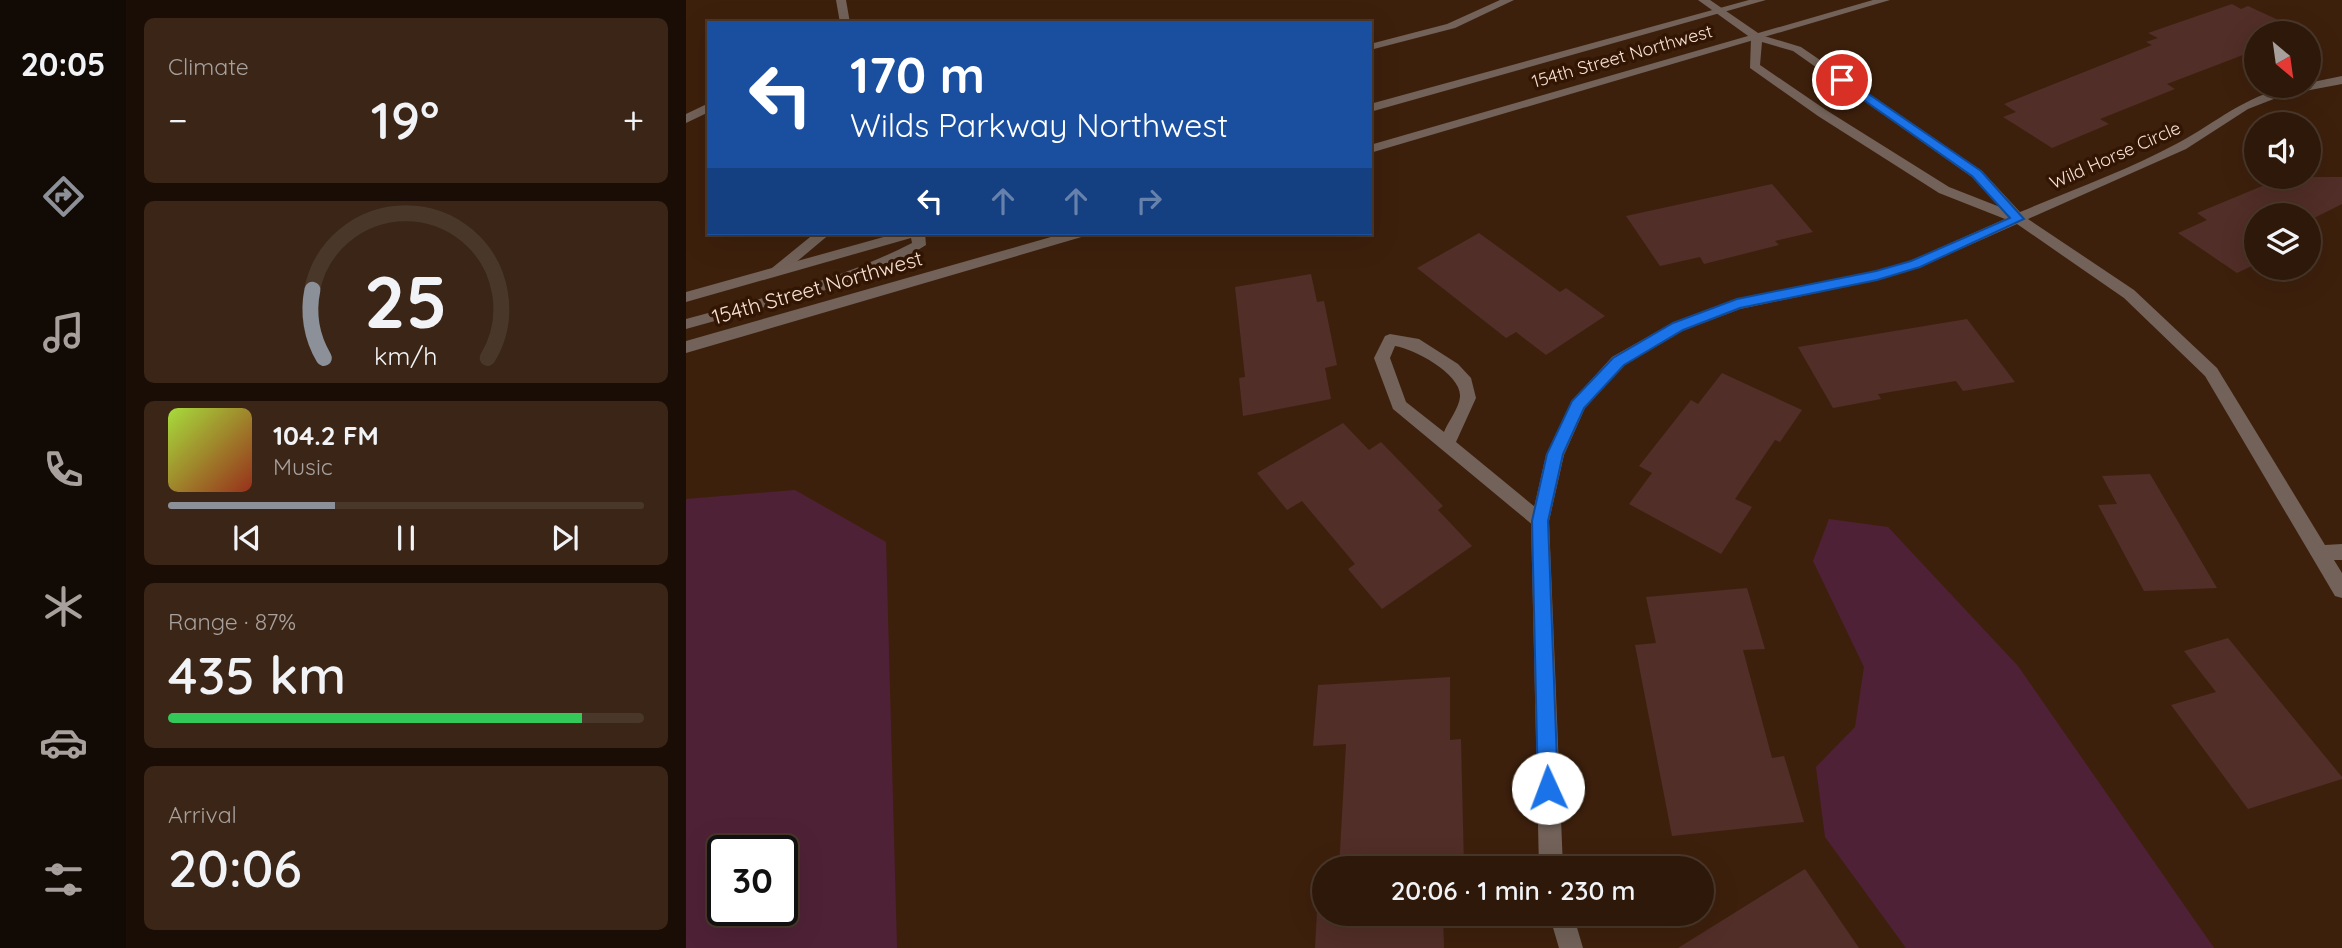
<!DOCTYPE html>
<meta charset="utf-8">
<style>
body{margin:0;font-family:Quicksand,sans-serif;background:#3a2517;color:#f1f3f6;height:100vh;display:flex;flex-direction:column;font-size:26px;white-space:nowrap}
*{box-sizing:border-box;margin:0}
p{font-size:23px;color:#a7a09c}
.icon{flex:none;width:38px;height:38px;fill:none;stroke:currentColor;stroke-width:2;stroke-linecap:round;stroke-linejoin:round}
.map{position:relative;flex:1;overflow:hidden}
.details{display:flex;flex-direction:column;gap:18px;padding:18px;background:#190d05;width:560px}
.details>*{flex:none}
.hud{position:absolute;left:21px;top:21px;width:665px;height:214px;border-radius:0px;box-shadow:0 7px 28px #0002,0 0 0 2px #49372a;background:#1a4fa0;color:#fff;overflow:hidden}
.needle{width:46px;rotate:151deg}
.fabs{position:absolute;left:1558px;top:21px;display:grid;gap:14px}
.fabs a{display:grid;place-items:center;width:77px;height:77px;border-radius:50%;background:#2e1809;box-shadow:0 7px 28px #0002,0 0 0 2px #49372a;font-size:35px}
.speed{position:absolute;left:21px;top:835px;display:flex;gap:14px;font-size:35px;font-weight:700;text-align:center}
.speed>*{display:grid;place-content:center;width:91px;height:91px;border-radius:50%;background:#2e1809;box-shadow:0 7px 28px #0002,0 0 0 2px #49372a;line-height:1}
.speed .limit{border:4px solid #111;border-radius:10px;background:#fff;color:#111}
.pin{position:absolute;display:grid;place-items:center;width:60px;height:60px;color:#fff;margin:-30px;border:4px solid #fff;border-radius:50%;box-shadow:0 2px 7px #0007}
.me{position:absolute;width:77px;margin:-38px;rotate:358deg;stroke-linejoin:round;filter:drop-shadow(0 0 5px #0008)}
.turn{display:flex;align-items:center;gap:24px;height:147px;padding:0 28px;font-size:32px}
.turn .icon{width:91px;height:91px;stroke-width:2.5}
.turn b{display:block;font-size:49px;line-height:60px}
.lanes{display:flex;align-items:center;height:66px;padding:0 28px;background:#0003;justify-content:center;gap:35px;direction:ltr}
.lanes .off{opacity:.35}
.big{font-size:52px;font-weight:600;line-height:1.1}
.details .card{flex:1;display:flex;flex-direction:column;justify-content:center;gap:10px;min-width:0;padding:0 24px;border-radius:10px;background:#3a2517}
.details .dial{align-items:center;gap:0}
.dial svg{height:182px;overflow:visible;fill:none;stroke:#49372a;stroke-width:7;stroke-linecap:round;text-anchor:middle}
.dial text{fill:#f1f3f6;stroke:none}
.song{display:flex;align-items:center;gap:21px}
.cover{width:84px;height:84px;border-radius:10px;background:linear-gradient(135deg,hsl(80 70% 55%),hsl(10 70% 35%))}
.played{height:7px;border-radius:4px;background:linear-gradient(90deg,#8c9099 35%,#49372a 35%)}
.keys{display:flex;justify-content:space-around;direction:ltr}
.heat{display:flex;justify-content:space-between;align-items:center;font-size:38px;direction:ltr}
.charge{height:10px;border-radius:5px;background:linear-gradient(90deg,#34c759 87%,#49372a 0)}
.trip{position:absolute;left:626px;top:856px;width:402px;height:70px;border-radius:35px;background:#2e1809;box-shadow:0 7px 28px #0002,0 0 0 2px #49372a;font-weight:600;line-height:70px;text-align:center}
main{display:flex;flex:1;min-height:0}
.tab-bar{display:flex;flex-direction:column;width:126px;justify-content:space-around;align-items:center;background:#120a04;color:#a7a09c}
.tab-bar .icon{width:49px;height:49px}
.tab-bar .current{color:#8c9099}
.tab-bar b{font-size:32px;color:#f1f3f6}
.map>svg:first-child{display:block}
.green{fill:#4f2137;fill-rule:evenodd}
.building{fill:#512e27}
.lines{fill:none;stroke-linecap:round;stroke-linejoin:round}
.service{fill:#726259;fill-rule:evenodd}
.minor{fill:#726259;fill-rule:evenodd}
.tertiary{fill:#726259;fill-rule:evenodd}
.route{fill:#1a73e8;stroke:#114b97;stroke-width:2}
.labels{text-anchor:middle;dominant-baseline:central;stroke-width:7;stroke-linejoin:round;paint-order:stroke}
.far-street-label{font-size:18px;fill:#f6e2d6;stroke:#321603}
.street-label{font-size:21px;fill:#f6e2d6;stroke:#321603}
</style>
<main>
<nav class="tab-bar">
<b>20:05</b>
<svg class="icon current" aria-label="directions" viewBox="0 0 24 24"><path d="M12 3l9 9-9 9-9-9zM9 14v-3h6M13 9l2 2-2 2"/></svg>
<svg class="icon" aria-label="music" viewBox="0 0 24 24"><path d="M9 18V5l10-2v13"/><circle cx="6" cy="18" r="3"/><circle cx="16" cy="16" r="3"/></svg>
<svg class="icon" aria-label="phone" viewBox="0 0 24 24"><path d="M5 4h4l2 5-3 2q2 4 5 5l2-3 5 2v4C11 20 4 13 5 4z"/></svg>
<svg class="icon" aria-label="climate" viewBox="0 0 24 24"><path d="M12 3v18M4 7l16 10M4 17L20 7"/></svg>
<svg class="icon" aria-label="car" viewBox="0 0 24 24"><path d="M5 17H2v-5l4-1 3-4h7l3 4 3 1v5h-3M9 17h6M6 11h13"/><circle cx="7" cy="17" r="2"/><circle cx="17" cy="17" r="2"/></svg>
<svg class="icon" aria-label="filters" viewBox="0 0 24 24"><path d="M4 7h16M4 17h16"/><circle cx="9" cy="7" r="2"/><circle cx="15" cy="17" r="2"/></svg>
</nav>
<section class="details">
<div class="card"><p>Climate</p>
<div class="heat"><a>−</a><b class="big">19°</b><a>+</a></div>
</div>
<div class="card dial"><svg viewBox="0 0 100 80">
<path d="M14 69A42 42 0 1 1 86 69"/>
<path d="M14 69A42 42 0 0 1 9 39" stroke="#8c9099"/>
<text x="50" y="56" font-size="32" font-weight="700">25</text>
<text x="50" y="72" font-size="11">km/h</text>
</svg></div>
<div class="card">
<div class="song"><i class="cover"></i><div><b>104.2 FM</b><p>Music</p></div></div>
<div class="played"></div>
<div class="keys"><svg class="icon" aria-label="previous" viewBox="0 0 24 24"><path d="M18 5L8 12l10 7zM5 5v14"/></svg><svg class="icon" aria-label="pause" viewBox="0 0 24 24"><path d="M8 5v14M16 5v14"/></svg><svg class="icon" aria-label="next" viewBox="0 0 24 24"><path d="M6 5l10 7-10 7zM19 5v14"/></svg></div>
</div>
<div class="card"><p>Range · 87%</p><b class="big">435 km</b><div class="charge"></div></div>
<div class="card"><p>Arrival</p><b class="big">20:06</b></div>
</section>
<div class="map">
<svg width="1656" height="948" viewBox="0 0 1656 948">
<rect width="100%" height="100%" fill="#3d200c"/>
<path class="green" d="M109,490L200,542L211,948H0V499ZM37,850H96V910H37Z
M1143,519L1202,527L1332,666L1528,948H1220L1139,837L1130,767L1169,727L1178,667L1127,561Z"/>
<path class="building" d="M1546,4L1555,9L1562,6L1605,26L1586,33H1570V50L1481,84L1489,89L1414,119L1423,124L1366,148L1317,117L1330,112L1318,104L1466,45L1460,42L1472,38L1462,33Z
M1598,177H1656V204L1622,221V215H1570V264L1551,273L1492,233L1521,220L1511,213Z
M1086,184L1127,232L1089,241L1093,245L1018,264L1014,257L974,266L940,216Z
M793,233L874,292L880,288L919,316L860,355L830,332L820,338L731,268Z
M625,274L631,302L638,301L651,365L639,368L645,399L557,416L553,378L559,377L549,287Z
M1281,319L1329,382L1277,391L1270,381L1192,394L1195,399L1147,408L1112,347Z
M1036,373L1116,410L1094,442L1089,440L1049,499L1066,507L1035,554L943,504L966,473L953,466L1005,400L1012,404Z
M657,423L683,450L695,442L757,506L752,510L786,546L696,609L662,569L669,564L616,501L601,510L571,473Z
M1464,474L1531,588L1458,591L1412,505L1431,504L1416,476Z
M1061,588L1079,649L1057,650L1086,758L1098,756L1118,822L986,836L949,645L970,643L960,597Z
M1542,638L1656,777V779L1562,809L1485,705L1530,692L1498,651Z
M764,677V740L775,739L778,868H653L660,744L627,746L632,685Z
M1119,869L1173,948H992Z
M633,875H639V914H757L758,948H629Z"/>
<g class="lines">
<path class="service" d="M704,334L733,339L772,364L785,378L790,398L770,442L860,516L863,521L860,526L854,529L848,526L707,409L688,358L699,336ZM709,346C728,349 776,374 774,397C773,408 762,422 758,432L720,402L704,358Z"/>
<path class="minor" d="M150,0H160L164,23H154Z
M814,0H828L769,28L684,50V44L761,24Z
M1012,0H1024L1075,35L1115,47L1296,171L1334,212C1386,190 1442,170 1492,143C1535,120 1570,86 1622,86V83L1656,76V84L1598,95L1562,109L1500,149L1342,219L1448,290L1531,368L1639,545L1656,544V560H1648L1656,573V598L1649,596L1519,376L1438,298L1331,224L1234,267L1196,279L1054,309L998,330L938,365L899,408L878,455L863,521L877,868H853L845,521L860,455L886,401L926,357L988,322L1051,299L1189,271L1224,261L1319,219L1253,193L1132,116L1064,68L1065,38ZM1076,42L1107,51L1286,177L1314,207L1263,187L1140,110L1074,65Z
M23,103V112L0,123V114Z
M129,233H145L96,274H86L84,271L86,268Z
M863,914H887L897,948H873Z"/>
<path class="tertiary" d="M1063,0H1080L684,112V104Z
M1187,0H1204L684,153V145Z
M212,233H239L240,245L211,263L154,286L0,329V319C77,298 154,280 226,243L225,238L0,302V292Z
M379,233H401L399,236L0,353V341Z"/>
</g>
<path class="route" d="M1152,78H1159L1295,171L1338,219L1234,267L1191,280L1054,308L997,330L938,365L898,408L877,454L862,521L872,788L870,795L862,798L855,795L852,788L846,521L861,454L886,401L927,358L987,323L1051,299L1190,271L1225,261L1324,218L1286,176L1152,82Z"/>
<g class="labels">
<g class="far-street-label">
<text transform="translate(936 56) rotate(-16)">154th Street Northwest</text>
<text transform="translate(1429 155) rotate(-24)">Wild Horse Circle</text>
</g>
<g class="street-label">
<text transform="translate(131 287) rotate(-16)">154th Street Northwest</text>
</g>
</g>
</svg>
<div class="fabs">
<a><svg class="needle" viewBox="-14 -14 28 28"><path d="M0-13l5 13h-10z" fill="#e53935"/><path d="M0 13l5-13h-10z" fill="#a7a09c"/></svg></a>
<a><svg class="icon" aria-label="sound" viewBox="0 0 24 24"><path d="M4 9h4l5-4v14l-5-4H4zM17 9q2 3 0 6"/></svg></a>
<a><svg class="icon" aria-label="layers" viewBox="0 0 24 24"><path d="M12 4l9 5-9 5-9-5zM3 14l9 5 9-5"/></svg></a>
</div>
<div class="speed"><div class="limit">30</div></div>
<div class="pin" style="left:1156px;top:80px;background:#d93025"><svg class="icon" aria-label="arrive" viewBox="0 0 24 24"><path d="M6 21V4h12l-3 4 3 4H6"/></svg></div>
<svg class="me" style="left:862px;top:788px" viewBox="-20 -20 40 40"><circle r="19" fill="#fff"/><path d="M0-13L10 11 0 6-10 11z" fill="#1a73e8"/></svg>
<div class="trip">20:06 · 1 min · 230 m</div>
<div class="hud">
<div class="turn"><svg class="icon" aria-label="left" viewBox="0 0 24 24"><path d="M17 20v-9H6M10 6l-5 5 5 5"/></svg><div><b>170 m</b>Wilds Parkway Northwest</div></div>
<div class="lanes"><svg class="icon" aria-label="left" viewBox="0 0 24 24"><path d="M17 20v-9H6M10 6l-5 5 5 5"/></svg><svg class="icon off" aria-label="ahead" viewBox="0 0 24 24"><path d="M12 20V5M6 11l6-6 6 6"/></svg><svg class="icon off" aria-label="ahead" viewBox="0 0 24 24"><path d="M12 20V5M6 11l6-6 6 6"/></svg><svg class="icon off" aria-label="right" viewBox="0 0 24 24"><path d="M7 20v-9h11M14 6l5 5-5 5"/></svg></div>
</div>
</div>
</main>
